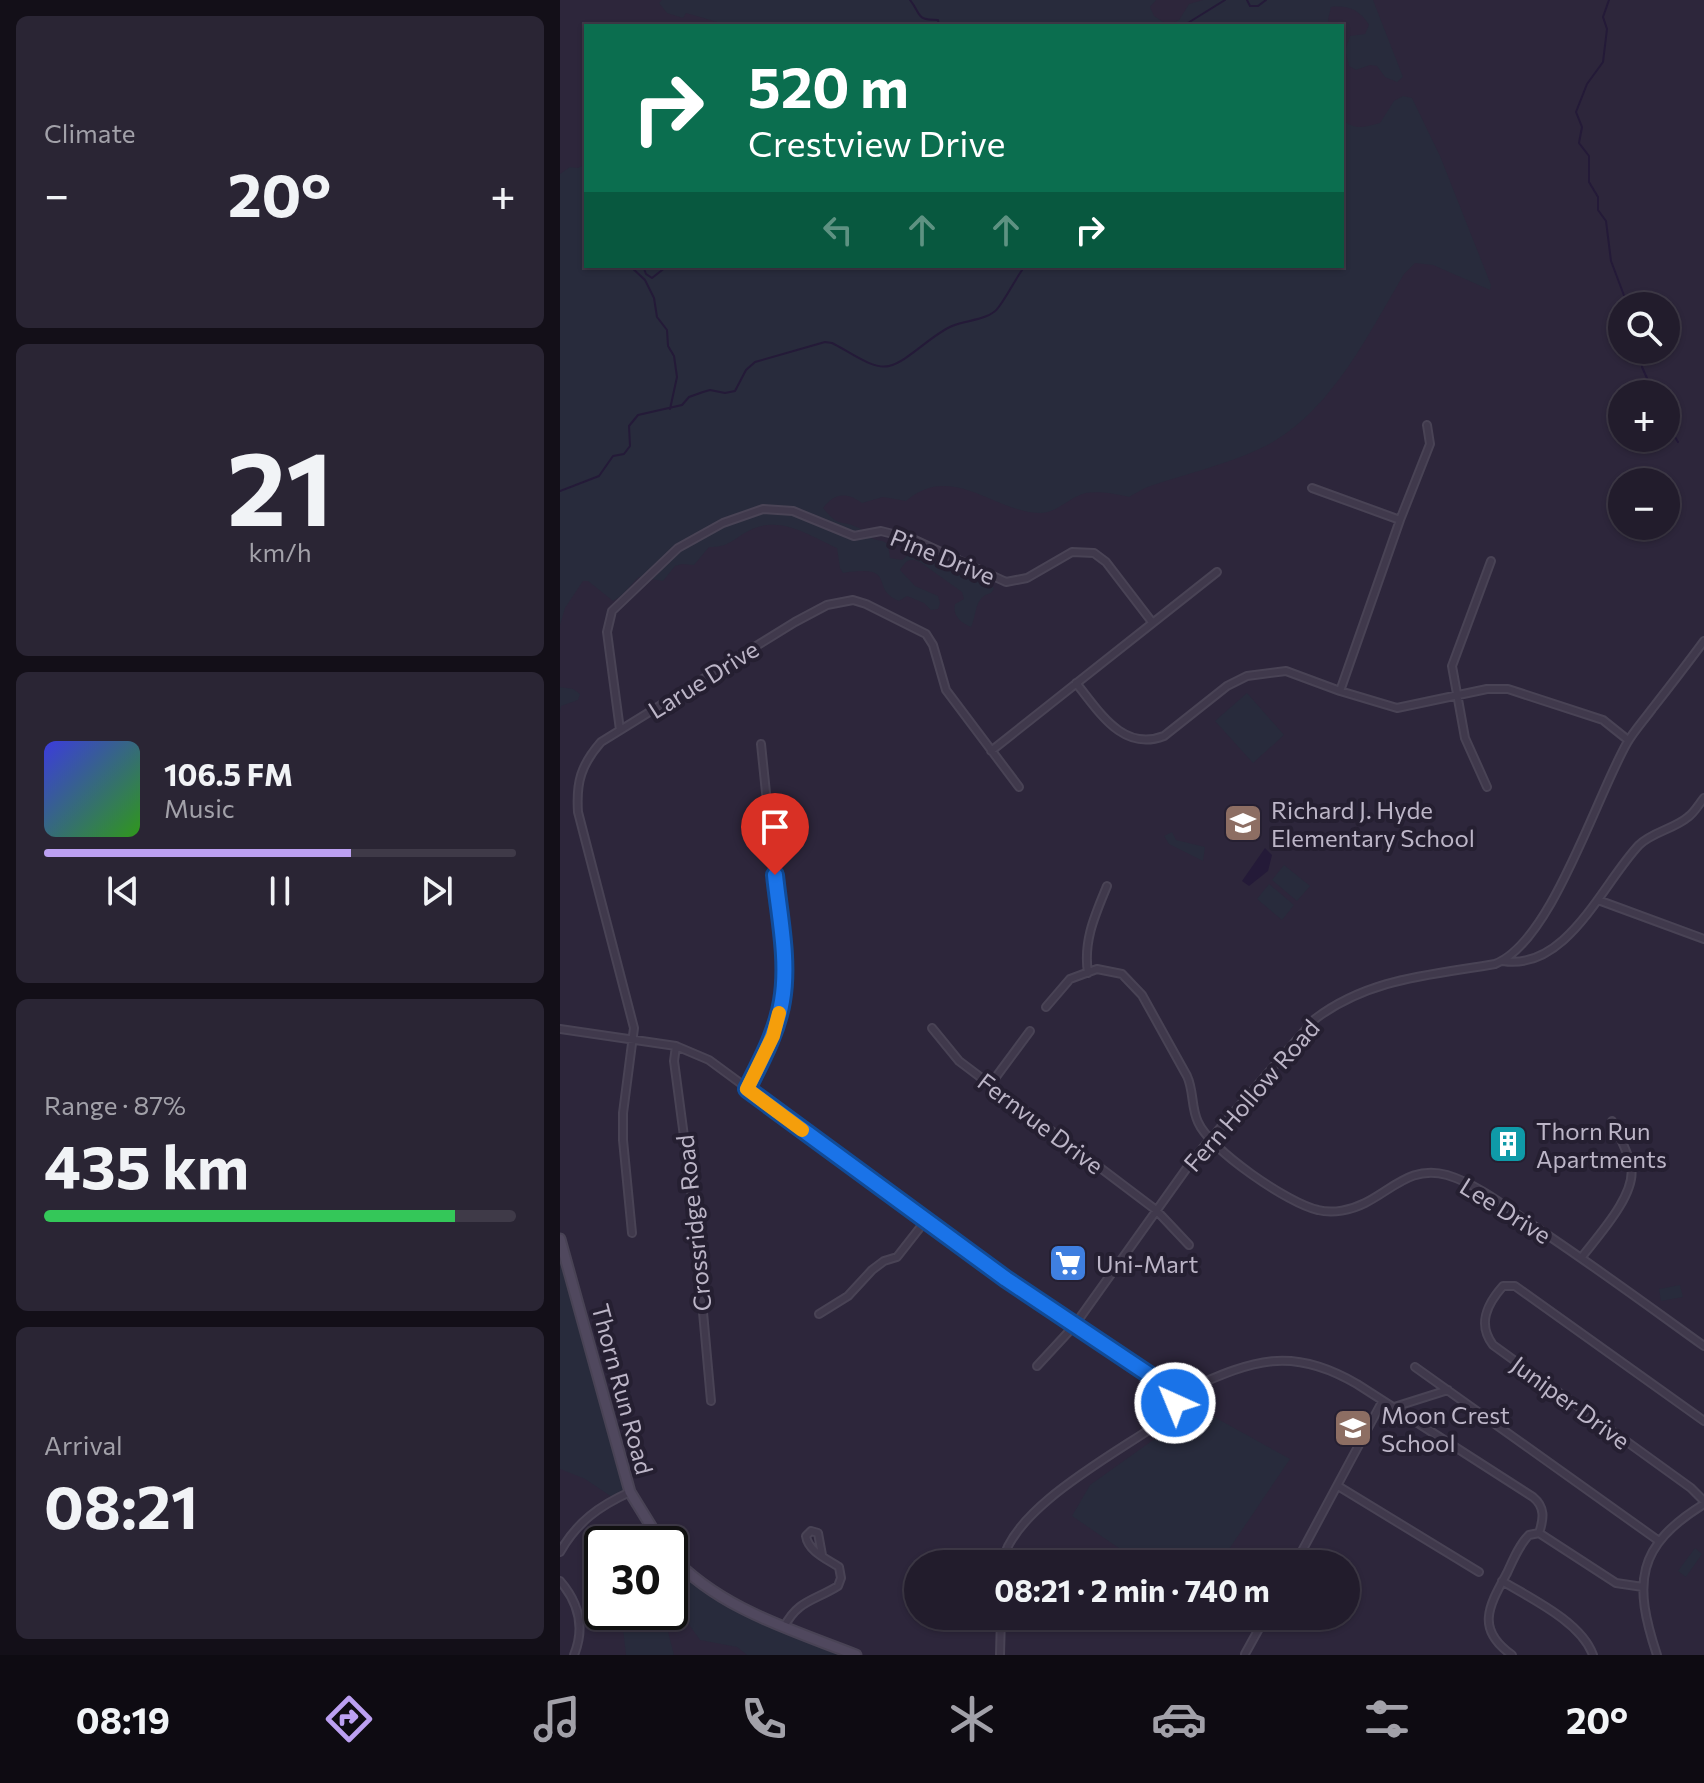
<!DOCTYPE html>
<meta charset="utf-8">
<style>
body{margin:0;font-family:Commissioner,sans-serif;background:#2a2534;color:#f1f3f6;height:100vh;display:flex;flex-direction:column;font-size:30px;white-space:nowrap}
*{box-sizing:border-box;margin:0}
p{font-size:26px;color:#a2a1a9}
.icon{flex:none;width:44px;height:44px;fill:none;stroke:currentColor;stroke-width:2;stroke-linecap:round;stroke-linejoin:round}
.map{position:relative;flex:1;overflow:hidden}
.drawer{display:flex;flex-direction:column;gap:16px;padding:16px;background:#130f18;width:560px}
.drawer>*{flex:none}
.top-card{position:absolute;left:24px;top:24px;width:760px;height:244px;border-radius:0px;box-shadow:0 2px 6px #0004,0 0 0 2px #3f3a48;background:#0b6e4f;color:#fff;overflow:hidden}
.buttons{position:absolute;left:1048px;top:292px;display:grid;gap:16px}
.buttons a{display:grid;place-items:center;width:72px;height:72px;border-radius:50%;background:#221c2c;box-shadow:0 2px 6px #0004,0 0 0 2px #3f3a48;font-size:40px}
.speed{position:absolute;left:24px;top:1526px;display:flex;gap:16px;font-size:40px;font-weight:700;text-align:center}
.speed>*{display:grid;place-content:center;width:104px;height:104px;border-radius:50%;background:#221c2c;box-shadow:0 2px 6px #0004,0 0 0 2px #3f3a48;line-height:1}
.speed .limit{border:4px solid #111;border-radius:12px;background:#fff;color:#111}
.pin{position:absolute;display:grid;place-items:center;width:68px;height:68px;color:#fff;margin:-82px -34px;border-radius:50% 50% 50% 0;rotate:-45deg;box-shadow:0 0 8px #0007}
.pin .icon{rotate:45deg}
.me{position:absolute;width:88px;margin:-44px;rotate:316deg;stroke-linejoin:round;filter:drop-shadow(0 0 6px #0008)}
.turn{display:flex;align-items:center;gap:28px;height:168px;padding:0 32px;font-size:36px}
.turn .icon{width:104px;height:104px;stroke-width:2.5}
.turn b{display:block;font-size:56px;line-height:68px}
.lanes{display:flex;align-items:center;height:76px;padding:0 32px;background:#0003;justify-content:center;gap:40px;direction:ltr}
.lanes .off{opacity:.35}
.big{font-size:60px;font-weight:700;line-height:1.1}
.drawer .widget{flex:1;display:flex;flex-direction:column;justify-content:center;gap:12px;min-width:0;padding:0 28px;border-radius:12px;background:#2a2534}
.drawer .dial{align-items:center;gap:0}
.dial b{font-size:104px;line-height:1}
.song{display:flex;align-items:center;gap:24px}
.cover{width:96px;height:96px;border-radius:12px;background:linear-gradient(135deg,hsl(240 70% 55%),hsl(110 70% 35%))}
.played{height:8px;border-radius:4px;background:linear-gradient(90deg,#bca0f2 65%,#3f3a48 65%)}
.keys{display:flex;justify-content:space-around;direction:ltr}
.heat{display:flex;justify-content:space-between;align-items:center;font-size:44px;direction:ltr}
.charge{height:12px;border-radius:6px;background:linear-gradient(90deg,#34c759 87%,#3f3a48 0)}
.trip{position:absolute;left:344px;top:1550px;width:456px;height:80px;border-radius:40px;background:#221c2c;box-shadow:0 2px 6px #0004,0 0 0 2px #3f3a48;font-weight:700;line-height:80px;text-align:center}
.tab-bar{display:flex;height:128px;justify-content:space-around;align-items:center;background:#0e0b12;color:#a2a1a9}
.tab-bar .icon{width:56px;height:56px}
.tab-bar .active{color:#bca0f2}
.tab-bar b{font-size:36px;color:#f1f3f6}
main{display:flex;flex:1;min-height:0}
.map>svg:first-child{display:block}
.green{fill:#282b3c}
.water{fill:#241a38}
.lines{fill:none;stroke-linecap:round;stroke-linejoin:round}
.stream{stroke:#241a38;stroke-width:2}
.street-casing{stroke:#494355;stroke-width:10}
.secondary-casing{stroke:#494355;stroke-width:13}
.street{stroke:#40394c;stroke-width:6}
.secondary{stroke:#50485e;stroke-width:9}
.route-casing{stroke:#114b97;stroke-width:20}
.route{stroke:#1a73e8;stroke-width:14}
.slow{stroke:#f59e0b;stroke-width:14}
.labels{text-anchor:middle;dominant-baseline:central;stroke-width:8;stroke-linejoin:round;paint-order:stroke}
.street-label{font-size:24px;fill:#bcb5c7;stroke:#251f31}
.poi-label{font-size:24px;fill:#bcb5c7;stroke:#251f31;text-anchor:start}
</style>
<main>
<section class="drawer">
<div class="widget"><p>Climate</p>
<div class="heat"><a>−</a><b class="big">20°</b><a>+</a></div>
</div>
<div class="widget dial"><b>21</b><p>km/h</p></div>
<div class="widget">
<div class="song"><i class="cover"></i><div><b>106.5 FM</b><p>Music</p></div></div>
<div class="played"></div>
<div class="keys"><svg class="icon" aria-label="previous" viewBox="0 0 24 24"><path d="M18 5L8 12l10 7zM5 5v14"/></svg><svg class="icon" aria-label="pause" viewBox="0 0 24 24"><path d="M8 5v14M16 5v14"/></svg><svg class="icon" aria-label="next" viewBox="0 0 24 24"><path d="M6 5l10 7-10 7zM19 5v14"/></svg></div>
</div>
<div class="widget"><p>Range · 87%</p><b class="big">435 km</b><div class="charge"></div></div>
<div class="widget"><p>Arrival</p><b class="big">08:21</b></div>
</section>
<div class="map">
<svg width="1144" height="1655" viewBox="0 0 1144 1655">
<rect width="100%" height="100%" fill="#2d263b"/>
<path class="green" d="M102,0H596L590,7L594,16L608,25L619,20L629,4L643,0H813L843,77L837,82L825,77L817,66L810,65L796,70L789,66L785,50L790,36L805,34L809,25C800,10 788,5 771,7L768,20L770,26H171L126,13L123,18L107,13L99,3Z
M843,96L852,98L880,156L931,285L930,290L873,265L855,263L844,274C809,333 774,406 713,442C681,461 622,475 585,488L569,497C556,494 540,491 526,493C511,496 497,513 481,513C435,513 392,461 346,501L323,497L302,503C286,492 275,493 263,508C280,529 281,519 299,528C303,530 305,535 309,537C316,541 321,539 328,544L330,558L342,560L355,549L407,576L432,585L434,589L431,593C414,597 417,615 411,627C401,623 392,615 395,604L404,599L402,592L360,562C349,557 346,561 340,570L355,586L378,596L380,603L378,609L371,610L364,603L347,596L339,601C308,589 340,564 283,573L280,568L277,548C246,534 216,512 183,534C171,542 164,548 149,547L134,565L122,564L115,566L103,581L79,577C69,586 65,595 53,601L28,581H23L5,608L0,625V174L10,167L18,168L26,163V266H782V119C795,131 804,127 820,123L834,101Z
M0,687L13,689L20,694L18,700L1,706L0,712Z
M687,693L724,735L693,763L655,721Z
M612,832L616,840L645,847L643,861L609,844L604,836Z
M724,865L750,886L737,901L712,880Z
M709,884L734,905L722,920L697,899Z
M0,1239L70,1492L55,1499L25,1479L0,1469Z
M1120,1285L1123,1297L1101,1301L1099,1289Z
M638,1408L730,1459L659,1564H582L512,1516L530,1485Z
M71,1525L83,1544H54L65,1527Z
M1135,1548L1142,1554L1126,1577L1118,1571Z
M125,1570L157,1596L296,1655H187L177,1647L140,1640C122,1615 111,1600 125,1570Z
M61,1612H103L114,1655H66Z"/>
<path class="water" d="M705,848L712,855L708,871L689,886L682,881Z"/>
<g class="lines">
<path class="stream" d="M350,0C362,15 355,20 378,20L379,26
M687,0L690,6H698L706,0
M1049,0L1043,17L1047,29L1043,62L1027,84L1016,112L1022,127L1019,143L1029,156V182L1038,197V210L1046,221L1051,261L1068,306
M623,26L665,0
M70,266L85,280L94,298L97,317L107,330L108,346L114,356L117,377L110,409
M83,266L86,274L92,278L106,267H111
M1083,350L1082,367L1094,394
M1106,422L1118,442
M0,491L39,476L53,456L64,454L70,446L69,426L78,415L122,405L129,397L143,392L150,390L165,393L175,391L186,370L195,362L265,342L272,343C287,350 312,370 329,366C347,362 371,335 392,326C406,320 429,320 438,308C448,295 455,279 465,266"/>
<defs>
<path id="street" d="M752,488L840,520
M516,683C539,711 562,752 604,736L667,686L687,676L726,671L780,691L837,708L927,689H948L1043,720L1068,740
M780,691L840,520L870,444L867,425
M60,730L47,632L52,611L118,548L163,523L203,509L233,511L294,536L321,531L353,539L446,582L467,578L512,552L534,553L546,562L592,622
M431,751L657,572
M927,787L905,738L892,666L931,561
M1038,900L1144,939
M943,961C1007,971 1042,884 1079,845C1092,832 1114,829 1128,817C1134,813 1139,804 1144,798
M528,973C523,941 535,915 547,886
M486,1007L510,979L537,969L562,974L582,995L627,1076C634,1091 631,1108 638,1122C650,1150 729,1204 758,1210C773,1214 791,1210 805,1203C833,1189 852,1165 887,1175C917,1184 946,1207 971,1224C1030,1263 1087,1305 1144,1346
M372,1028L399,1061L596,1210L629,1245
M0,1029L116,1046L149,1060L446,1279L613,1392C618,1405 611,1413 602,1421C557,1453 451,1508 442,1564
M116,1046L114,1061L134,1212L151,1401
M430,1085L470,1031
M187,1089L213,1036L222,1000L223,958L201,744
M72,1233L63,1140V1113L74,1028L18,812C16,782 21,765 41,742L235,622L267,605L293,600L306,604L366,634L373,645L386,690L459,787
M1021,1258C1037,1237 1077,1194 1071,1167C1068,1151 1059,1136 1052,1121
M259,1314L288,1296L312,1270L324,1261L337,1257L366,1220
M477,1366L514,1326L634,1158L755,1019C809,978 871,975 935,964C991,943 1036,797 1067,743C1074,731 1084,720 1092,709C1110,686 1127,664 1144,641
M855,1367L1099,1541
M614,1395C685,1365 724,1341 797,1384L973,1497C985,1507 984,1518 979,1533
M831,1408L888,1390
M1144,1421L955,1286H943C927,1304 917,1324 933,1345L1131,1488L1144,1501
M778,1486L919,1572
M0,1552C17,1522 39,1506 70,1492
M735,1564L822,1402
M0,1581C19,1603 25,1628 14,1655
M942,1581C972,1599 1021,1622 1033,1655
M224,1627C238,1600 254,1601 278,1586L281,1578L279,1567C267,1559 248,1551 246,1536L251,1531L258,1533L262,1555
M685,1654L706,1616
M440,1655L441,1616
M952,1655C915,1629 929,1606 947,1573C953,1560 959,1545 969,1535L979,1533L1056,1583L1083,1587
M1097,1655C1073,1583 1076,1546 1144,1504"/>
<path id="secondary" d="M0,1239L70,1492L102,1544
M110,1555C160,1609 230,1629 296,1655"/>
</defs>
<use href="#street" class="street-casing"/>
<use href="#secondary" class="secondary-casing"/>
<use href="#street" class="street"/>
<use href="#secondary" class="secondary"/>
</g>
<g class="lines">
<defs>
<path id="route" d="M215,875C219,915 229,960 222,1001C217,1032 201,1061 187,1089L446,1279L606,1386L613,1392L615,1403"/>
</defs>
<use href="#route" class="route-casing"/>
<use href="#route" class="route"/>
<path class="slow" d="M219,1013L213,1036L187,1089L242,1130"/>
</g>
<defs>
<symbol id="school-square" viewBox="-11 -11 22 22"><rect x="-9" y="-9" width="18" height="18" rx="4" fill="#8d6e63" stroke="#251f31"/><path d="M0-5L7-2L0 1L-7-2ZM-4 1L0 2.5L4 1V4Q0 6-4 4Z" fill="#fff"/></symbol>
<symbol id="building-square" viewBox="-11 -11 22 22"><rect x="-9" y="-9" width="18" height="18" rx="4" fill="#0f9aa8" stroke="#251f31"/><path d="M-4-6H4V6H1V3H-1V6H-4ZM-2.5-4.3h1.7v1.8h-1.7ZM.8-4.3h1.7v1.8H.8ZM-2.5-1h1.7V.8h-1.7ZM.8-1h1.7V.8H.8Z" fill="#fff"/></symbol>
<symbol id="supermarket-square" viewBox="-11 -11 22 22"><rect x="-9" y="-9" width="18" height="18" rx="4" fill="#3f7fe0" stroke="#251f31"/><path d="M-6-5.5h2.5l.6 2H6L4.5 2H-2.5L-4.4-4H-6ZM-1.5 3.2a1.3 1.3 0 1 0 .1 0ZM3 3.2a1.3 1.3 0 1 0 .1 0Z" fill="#fff"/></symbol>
</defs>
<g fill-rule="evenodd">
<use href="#school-square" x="661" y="801" width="44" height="44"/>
<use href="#building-square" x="926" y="1122" width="44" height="44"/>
<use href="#supermarket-square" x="486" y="1241" width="44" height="44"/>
<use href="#school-square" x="771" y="1406" width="44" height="44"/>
</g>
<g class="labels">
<g class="street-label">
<text transform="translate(383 556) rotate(22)">Pine Drive</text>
<text transform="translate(143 679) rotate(-32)">Larue Drive</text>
<text transform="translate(691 1095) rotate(-49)">Fern Hollow Road</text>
<text transform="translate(481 1123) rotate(37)">Fernvue Drive</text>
<text transform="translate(946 1210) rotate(32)">Lee Drive</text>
<text transform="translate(133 1223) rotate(-96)">Crossridge Road</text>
<text transform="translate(63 1389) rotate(75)">Thorn Run Road</text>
<text transform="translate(1011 1402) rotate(36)">Juniper Drive</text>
</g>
<g class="poi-label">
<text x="711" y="809">Richard J. Hyde<tspan x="711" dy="28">Elementary School</tspan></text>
<text x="976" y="1130">Thorn Run<tspan x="976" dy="28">Apartments</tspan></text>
<text x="536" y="1263">Uni-Mart</text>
<text x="821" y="1414">Moon Crest<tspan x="821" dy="28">School</tspan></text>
</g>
</g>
</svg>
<div class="buttons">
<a><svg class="icon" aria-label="search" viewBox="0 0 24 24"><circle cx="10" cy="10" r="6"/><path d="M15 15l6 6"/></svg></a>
<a>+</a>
<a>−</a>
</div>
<div class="speed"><div class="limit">30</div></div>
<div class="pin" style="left:215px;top:875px;background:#d93025"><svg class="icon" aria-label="arrive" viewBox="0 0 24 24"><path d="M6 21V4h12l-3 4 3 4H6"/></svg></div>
<svg class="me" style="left:615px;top:1403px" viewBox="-20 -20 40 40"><circle r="17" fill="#1a73e8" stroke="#fff" stroke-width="3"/><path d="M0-11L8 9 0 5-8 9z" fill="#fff"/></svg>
<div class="trip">08:21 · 2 min · 740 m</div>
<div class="top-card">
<div class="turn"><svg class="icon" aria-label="right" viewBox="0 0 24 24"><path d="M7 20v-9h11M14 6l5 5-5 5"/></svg><div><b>520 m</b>Crestview Drive</div></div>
<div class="lanes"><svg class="icon off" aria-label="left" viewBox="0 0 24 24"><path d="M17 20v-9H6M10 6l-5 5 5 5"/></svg><svg class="icon off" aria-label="ahead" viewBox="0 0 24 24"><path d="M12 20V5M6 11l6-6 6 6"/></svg><svg class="icon off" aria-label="ahead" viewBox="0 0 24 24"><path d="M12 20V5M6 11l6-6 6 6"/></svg><svg class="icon" aria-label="right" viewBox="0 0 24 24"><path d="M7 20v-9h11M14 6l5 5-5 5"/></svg></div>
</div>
</div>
</main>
<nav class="tab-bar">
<b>08:19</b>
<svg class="icon active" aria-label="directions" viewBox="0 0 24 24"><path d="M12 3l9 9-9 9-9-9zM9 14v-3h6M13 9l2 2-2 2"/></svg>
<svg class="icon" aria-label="music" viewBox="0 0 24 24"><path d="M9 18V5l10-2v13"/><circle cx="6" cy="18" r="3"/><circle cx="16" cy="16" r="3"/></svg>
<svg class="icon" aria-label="phone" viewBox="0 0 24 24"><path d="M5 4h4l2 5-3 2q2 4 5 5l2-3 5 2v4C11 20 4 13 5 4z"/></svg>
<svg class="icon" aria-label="climate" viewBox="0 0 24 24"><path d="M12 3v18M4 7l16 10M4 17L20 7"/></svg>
<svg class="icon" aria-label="car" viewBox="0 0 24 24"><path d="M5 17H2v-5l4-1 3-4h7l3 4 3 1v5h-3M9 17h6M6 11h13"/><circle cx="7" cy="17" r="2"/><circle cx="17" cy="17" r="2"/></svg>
<svg class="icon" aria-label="filters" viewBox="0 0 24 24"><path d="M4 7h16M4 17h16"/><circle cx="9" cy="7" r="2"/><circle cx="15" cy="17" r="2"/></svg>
<b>20°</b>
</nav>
